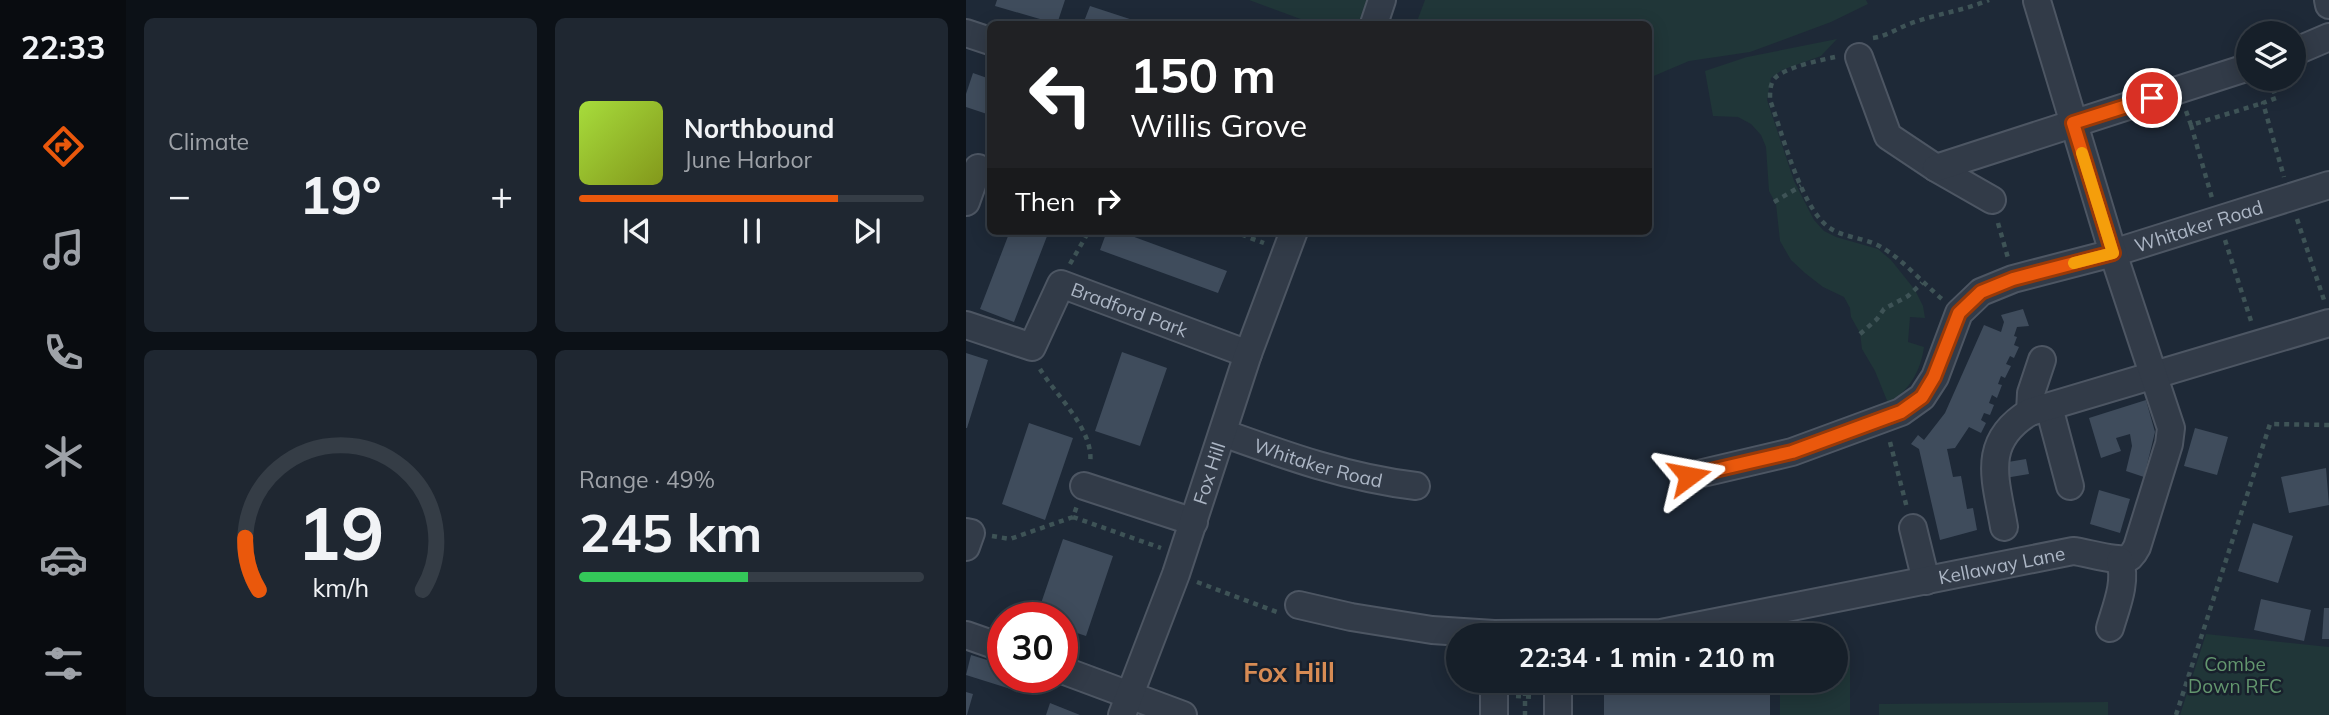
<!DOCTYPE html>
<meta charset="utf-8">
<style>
body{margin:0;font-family:Mulish,sans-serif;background:#1f2731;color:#f1f3f6;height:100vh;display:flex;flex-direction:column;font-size:26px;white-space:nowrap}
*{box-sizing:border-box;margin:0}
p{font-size:23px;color:#9ea2a8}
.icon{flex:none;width:38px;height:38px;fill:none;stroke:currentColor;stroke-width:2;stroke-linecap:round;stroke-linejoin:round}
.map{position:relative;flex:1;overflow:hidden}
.drawer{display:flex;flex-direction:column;gap:18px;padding:18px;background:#0c1117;width:840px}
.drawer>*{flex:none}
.top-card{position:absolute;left:21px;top:21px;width:665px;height:214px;border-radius:10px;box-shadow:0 4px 18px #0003,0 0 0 2px #353d46;background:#202124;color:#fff;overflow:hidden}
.buttons{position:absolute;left:1270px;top:21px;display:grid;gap:14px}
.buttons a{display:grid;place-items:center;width:70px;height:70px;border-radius:50%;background:#161f29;box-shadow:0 4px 18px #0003,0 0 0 2px #353d46;font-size:35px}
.speed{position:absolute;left:21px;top:602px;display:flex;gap:14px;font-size:35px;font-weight:700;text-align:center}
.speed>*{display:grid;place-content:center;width:91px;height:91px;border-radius:50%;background:#161f29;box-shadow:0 4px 18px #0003,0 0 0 2px #353d46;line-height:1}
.speed .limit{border:10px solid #d22;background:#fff;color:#111}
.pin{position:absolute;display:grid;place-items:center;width:60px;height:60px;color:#fff;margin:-30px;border:4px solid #fff;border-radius:50%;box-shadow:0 2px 7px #0007}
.me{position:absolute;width:77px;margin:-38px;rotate:77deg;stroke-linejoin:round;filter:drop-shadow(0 0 5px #0008)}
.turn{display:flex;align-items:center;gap:24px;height:147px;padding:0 28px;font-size:32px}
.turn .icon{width:91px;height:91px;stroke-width:2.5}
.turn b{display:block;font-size:49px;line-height:60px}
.then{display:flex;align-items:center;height:66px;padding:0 28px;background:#0003;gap:14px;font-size:26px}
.big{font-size:52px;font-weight:700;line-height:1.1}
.drawer .card{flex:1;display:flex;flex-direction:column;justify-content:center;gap:10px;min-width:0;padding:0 24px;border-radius:10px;background:#1f2731}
.drawer .dial{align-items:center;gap:0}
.dial svg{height:182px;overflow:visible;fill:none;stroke:#353d46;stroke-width:7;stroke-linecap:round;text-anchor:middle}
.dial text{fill:#f1f3f6;stroke:none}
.song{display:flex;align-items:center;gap:21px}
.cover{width:84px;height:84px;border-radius:10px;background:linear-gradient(135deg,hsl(80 70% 55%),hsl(70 70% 35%))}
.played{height:7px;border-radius:4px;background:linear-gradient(90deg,#ea580c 75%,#353d46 75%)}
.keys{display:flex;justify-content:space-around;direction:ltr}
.heat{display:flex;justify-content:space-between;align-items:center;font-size:38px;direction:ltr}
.charge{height:10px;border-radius:5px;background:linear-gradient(90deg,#34c759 49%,#353d46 0)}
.drawer .tiles{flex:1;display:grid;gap:18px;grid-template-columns:repeat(2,1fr)}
.trip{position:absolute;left:480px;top:623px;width:402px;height:70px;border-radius:35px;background:#161f29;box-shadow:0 4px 18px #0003,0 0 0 2px #353d46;font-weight:700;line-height:70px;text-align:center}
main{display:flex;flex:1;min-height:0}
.menu{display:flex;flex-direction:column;width:126px;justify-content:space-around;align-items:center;background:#090c10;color:#9ea2a8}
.menu .icon{width:49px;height:49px}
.menu .active{color:#ea580c}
.menu b{font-size:32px;color:#f1f3f6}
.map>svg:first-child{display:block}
.green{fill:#203638}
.building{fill:#3f4c5c}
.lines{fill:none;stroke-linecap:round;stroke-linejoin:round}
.minor-casing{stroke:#4d5663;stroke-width:30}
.path{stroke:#3e5356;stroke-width:4.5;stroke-dasharray:5 5;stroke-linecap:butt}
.minor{stroke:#323b48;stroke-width:26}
.route-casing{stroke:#983908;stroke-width:18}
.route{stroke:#ea580c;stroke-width:12}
.slow{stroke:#f59e0b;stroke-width:12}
.labels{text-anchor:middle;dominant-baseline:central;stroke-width:5;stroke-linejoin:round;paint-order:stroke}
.street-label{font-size:19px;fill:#acb6c5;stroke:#18202c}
.park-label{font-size:19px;fill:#63966e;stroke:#18202c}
.district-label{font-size:26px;font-weight:bold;fill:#d78b54;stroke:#18202c}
</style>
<main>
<nav class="menu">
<b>22:33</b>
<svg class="icon active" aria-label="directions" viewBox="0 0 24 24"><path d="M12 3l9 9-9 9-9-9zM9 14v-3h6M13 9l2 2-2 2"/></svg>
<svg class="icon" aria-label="music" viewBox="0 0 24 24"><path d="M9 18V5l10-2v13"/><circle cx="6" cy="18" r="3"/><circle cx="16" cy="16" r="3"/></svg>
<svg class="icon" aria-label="phone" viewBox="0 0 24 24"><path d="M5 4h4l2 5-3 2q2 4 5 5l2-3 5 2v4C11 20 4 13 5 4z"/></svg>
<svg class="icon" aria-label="climate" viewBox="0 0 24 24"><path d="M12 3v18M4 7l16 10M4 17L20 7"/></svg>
<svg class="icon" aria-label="car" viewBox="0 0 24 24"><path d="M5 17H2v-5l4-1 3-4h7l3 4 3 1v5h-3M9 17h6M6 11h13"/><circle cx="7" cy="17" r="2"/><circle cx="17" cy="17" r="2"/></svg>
<svg class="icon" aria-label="filters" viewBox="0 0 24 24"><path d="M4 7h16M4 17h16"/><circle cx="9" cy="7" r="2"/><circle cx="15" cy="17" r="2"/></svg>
</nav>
<section class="drawer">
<div class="tiles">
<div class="card"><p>Climate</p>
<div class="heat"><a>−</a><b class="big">19°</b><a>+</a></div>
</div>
<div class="card">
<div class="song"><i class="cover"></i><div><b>Northbound</b><p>June Harbor</p></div></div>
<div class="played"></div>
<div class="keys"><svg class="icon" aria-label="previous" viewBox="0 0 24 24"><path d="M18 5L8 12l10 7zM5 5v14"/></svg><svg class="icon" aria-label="pause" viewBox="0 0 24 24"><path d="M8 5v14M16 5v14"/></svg><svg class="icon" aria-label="next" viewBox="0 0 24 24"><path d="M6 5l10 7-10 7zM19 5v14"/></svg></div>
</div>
<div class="card dial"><svg viewBox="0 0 100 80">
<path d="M14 69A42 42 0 1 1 86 69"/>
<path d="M14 69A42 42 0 0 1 8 46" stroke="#ea580c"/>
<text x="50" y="56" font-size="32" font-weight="700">19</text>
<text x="50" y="72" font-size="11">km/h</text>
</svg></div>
<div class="card"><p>Range · 49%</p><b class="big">245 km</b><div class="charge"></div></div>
</div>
</section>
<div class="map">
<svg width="1363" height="715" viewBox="0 0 1363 715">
<rect width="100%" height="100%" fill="#1e2937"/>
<path class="green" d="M283,0H407L398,24H348Z
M459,0H900L902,4L865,22L784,52L723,61L683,78L682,24H450Z
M871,39L855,56L816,70L805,78L801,100L828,181L848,220L858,231L870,237L912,249L925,260L949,290L957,306L959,318L944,317L942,342L958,347C955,370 943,392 922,403L909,371L896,349L894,333L885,317L884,308L878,297L857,287L839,273L825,260L814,241L810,204L803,191L800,147L795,135L785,124L772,117L747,116L739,71L781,57Z
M1240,634L1363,647V715H1214Z
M870,651H884V715H814V681H870Z
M1142,702V715H913V704Z"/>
<path class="building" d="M31,0H99L91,24L29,6Z
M124,6L179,24H117Z
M7,73L24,79V115L0,107V94Z
M44,231H83L48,322L14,309Z
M141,231H152L261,271L252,293L134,250Z
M1057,309L1063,326L1051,327L1048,336L1051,337L1048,345L1053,347L1048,358L1044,356L1040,364L1045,366L1039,378L1035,376L1032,384L1036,385L1031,398L1026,395L1023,403L1028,405L1024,415L1018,413L1015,420L1020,423L1015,433L1003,427L989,448L981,449L987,477L995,476L1001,509L1007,508L1011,530L974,540L953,449L945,444L952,435L958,440L979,413L1018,325L1035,332L1038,322L1035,315Z
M156,352L201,368L174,446L129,431Z
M0,353L22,360L1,428H0Z
M1180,400L1189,432L1178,477L1160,471L1166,446L1164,434L1150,438L1155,451L1135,458L1123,418Z
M63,423L107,438L79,520L36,504Z
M1229,428L1262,437L1251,475L1218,466Z
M1060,459L1063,474L1039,478L1036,463Z
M1360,468L1363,505L1323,513L1315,477Z
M1133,490L1164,499L1154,533L1124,524Z
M1287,523L1327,536L1312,583L1272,571Z
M97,539L147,556L120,636L96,628V618H70Z
M1295,599L1345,610L1338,641L1288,630Z
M1358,608H1363V639H1356Z
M5,655L37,665V677H55L51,691L0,675Z
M638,681H804V715H638Z
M0,692L7,694L1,715H0Z
M84,703L114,715H80Z"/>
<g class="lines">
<defs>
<g id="minor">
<path d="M1362,0L1363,5"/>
<path d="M408,24L416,0"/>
<path d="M0,33L24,41"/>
<path d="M1328,52L1363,37"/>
<path d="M893,57L922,136L970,168L1026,200"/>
<path d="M970,168L1283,67"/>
<path d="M0,202L12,168"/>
<path id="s1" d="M0,325L66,347L95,284L282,354"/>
<path d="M1083,407L1104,486"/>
<path d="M1064,412L1065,393L1076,360"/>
<path id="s2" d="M257,433C321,456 382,478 450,486"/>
<path id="s3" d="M724,476L826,452L935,412L956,397L969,377L993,313L1015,292L1047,279L1147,253L1363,185"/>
<path d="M118,486L228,522"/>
<path d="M1038,527C1030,480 1014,442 1064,412L1363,323"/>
<path d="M947,528L960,581"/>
<path d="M0,532L5,533L0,547"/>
<path id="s4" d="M333,605L385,617L466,630L528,634L695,633L1107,551C1120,552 1156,564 1164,557C1167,554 1169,551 1171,547L1203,444L1205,428L1147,253L1071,1"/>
<path d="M1144,628C1150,607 1161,582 1154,561"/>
<path d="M0,635L37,648"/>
<path d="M96,670L217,715"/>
<path id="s5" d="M156,715L210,574L282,354L328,231"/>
<path d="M528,715V681"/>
<path d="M592,715V681"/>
</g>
</defs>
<use href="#minor" class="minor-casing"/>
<path class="path" d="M907,38C921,36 930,29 943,24C969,14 997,11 1023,0
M869,57C855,60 820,67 809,78C804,83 804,92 804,100C816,132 834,204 861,226C876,238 898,237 915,247C935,258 958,284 976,299
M1304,79L1310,98L1297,103L1318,177
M1220,111L1225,125L1297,103
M1225,125L1246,198
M808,202L835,186
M1331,219L1358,300
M1032,223L1042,258
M266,231L298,243
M1259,240L1285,321
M104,264L123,231
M894,334L911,319L918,309L942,296L956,283
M74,369C90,396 129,430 124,464
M924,442L941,508
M107,517L195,548
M26,536L44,539L107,517L111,506
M231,582L311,612
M559,681V715
M550,696L569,697
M1210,715L1304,424L1363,425"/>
<use href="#minor" class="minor"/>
</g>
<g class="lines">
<defs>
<path id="route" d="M723,476L826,452L935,412L956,397L968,377L993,313L1015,292L1047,279L1147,253L1107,123L1186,98"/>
</defs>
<use href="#route" class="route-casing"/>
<use href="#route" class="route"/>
<path class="slow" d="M1108,263L1147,253L1116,153"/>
</g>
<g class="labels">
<g class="street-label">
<text stroke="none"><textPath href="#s3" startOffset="597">Whitaker Road</textPath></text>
<text stroke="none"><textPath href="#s1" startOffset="212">Bradford Park</textPath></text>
<text stroke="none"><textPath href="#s2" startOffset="100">Whitaker Road</textPath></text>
<text stroke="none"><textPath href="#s5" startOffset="257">Fox Hill</textPath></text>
<text stroke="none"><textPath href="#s4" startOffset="712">Kellaway Lane</textPath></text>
</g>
<g class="park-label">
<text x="1269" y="664">Combe<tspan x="1269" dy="22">Down RFC</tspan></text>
</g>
<g class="district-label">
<text x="323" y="672">Fox Hill</text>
</g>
</g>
</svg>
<div class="buttons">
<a><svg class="icon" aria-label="layers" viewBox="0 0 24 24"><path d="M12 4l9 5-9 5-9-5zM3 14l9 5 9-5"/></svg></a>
</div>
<div class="speed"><div class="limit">30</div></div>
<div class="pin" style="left:1186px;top:98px;background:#d93025"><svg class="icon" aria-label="arrive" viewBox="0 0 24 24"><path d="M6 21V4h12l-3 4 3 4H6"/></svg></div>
<svg class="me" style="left:723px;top:476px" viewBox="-20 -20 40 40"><path d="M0-17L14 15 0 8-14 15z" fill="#ea580c" stroke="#fff" stroke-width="4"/></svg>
<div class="trip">22:34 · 1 min · 210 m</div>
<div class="top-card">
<div class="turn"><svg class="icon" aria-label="left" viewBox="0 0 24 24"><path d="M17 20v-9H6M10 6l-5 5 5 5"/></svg><div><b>150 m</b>Willis Grove</div></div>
<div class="then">Then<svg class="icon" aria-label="right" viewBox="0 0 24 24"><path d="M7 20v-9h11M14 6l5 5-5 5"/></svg></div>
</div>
</div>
</main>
